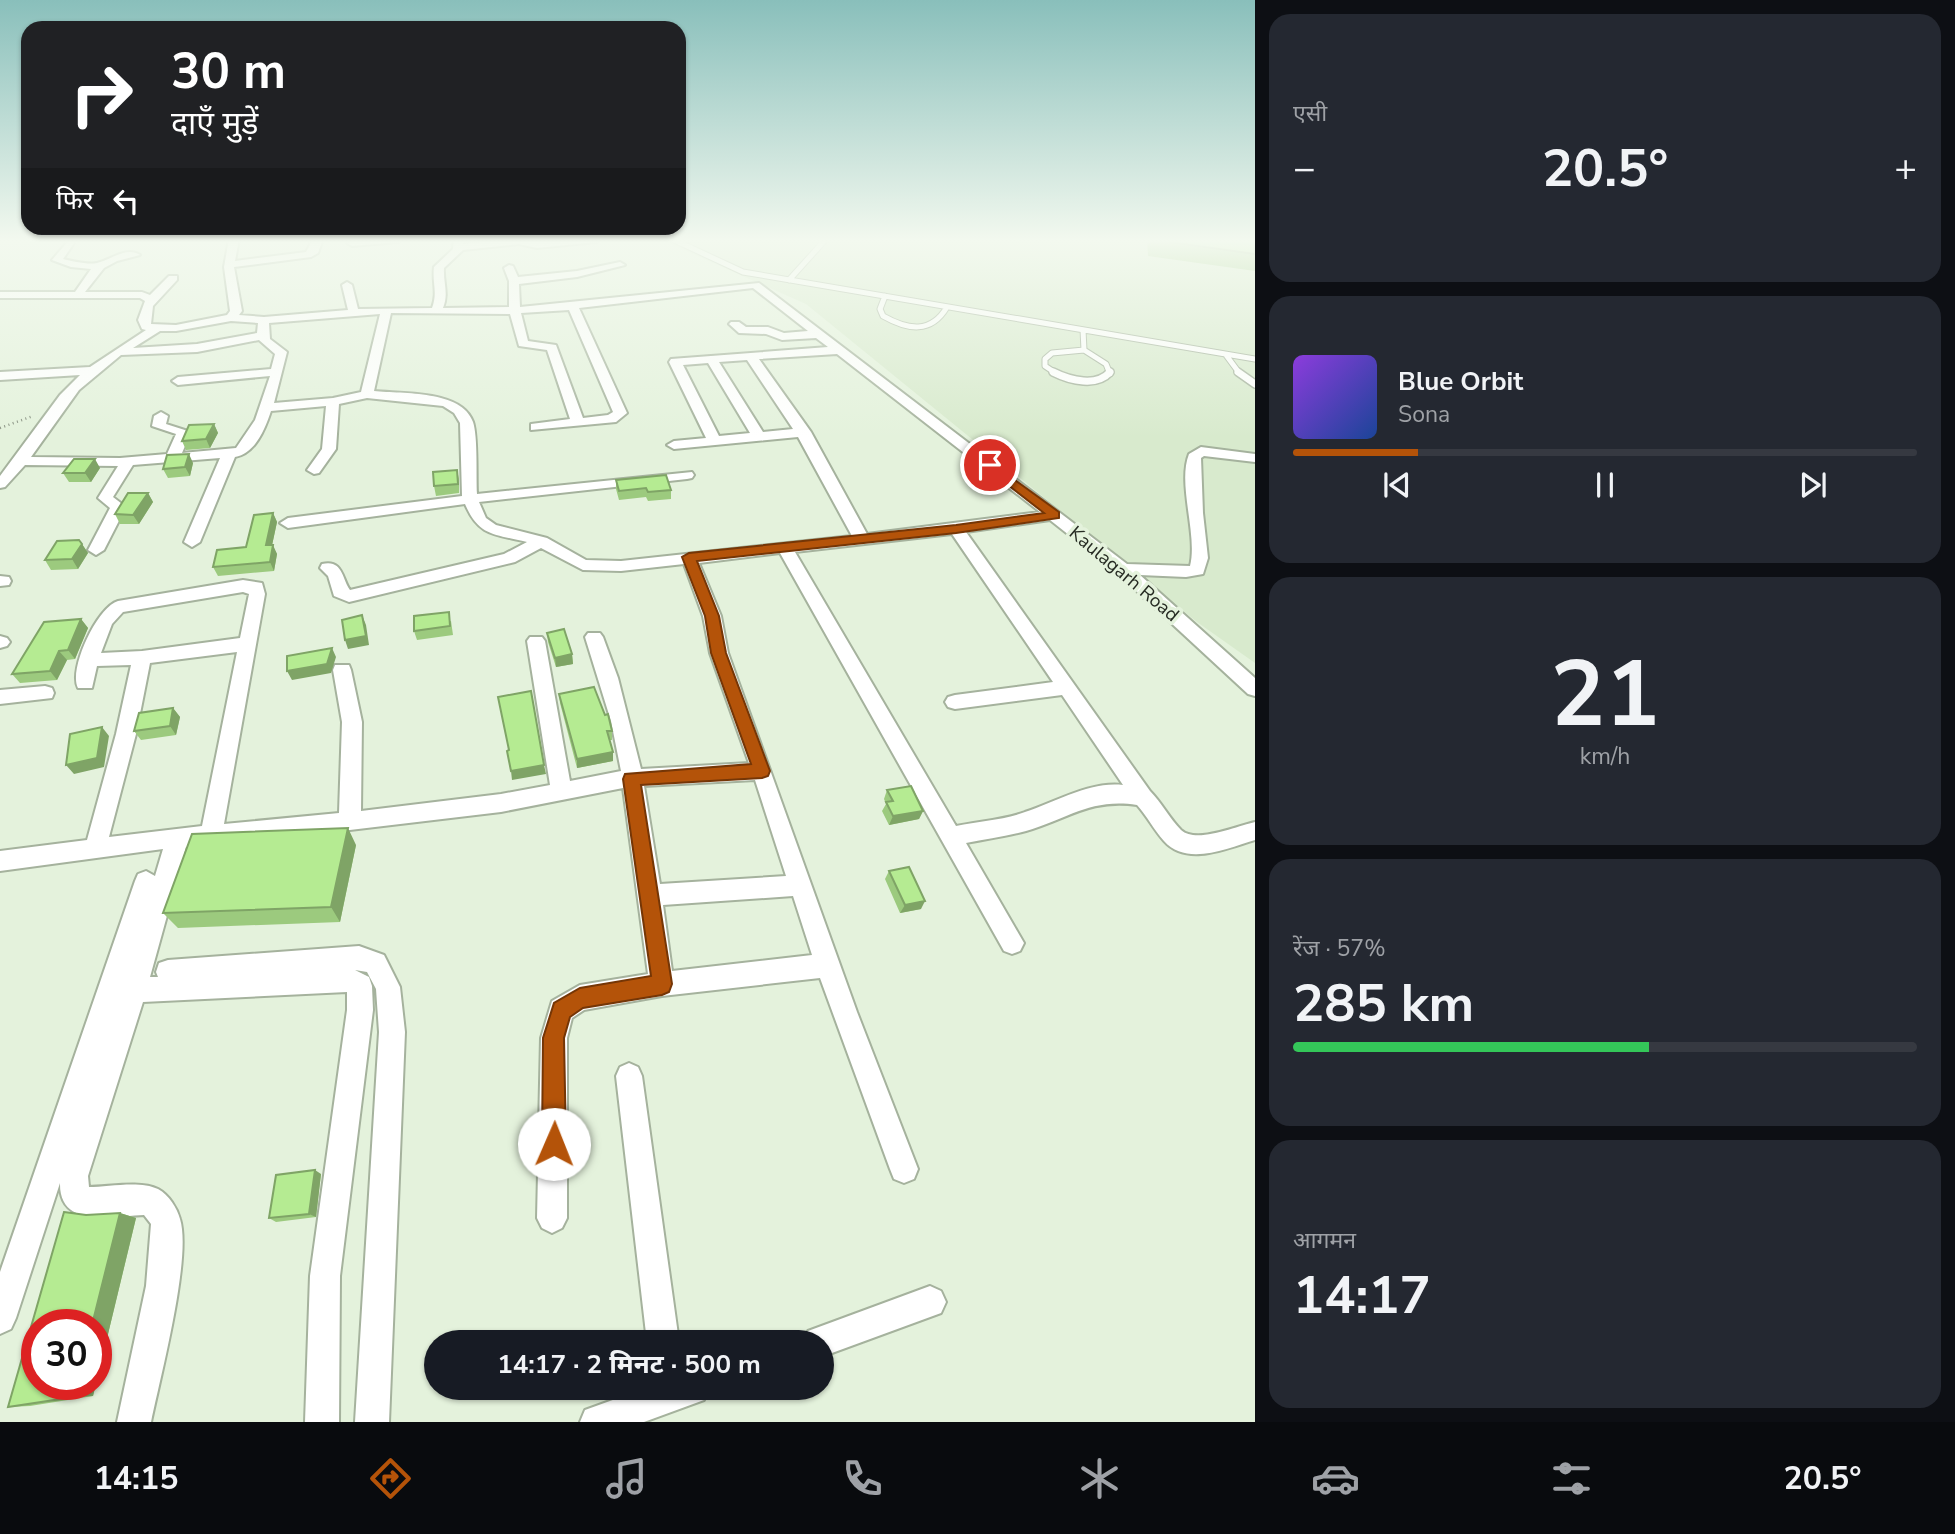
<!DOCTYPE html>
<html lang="hi">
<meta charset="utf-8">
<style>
body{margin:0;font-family:"Nunito Sans","Noto Sans Devanagari",sans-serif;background:#242831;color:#f1f3f6;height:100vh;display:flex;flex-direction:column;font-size:26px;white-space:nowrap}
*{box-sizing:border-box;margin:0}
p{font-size:23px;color:#9ea1a6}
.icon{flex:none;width:38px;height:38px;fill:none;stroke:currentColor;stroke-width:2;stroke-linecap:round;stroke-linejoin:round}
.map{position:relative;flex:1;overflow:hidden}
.panel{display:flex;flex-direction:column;gap:14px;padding:14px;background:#0d0f14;width:700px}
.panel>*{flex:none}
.top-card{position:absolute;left:21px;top:21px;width:665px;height:214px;border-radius:21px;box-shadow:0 2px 5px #0004;background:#202124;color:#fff;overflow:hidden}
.speed{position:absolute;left:21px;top:1309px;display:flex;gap:14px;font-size:35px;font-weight:700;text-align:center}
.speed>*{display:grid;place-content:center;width:91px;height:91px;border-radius:50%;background:#171b24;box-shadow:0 2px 5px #0004;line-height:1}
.speed .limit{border:10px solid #d22;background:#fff;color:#111}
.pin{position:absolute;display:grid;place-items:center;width:60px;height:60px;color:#fff;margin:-30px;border:4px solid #fff;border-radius:50%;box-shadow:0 2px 7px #0007}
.me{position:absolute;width:77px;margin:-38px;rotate:1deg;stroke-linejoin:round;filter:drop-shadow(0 0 5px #0008)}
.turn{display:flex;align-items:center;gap:24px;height:147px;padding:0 35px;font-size:32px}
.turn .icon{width:91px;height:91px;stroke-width:2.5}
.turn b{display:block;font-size:49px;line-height:60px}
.then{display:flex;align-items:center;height:66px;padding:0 35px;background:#0003;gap:14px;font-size:26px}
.big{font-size:52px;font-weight:700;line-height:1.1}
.panel .card{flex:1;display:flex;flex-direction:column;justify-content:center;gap:10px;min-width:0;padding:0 24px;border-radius:21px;background:#242831}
.panel .dial{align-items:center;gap:0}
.dial b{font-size:91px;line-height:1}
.song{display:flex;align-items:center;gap:21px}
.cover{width:84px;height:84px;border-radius:10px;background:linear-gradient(135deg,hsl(270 70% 55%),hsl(220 70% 35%))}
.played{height:7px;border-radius:4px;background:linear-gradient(90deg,#b45309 20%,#363941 20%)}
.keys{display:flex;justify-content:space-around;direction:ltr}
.heat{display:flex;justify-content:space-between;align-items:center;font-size:38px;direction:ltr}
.charge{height:10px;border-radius:5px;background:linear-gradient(90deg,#34c759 57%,#363941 0)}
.trip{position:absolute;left:424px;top:1330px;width:410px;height:70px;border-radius:35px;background:#171b24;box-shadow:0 2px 5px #0004;font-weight:700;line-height:70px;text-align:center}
.dock{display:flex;height:112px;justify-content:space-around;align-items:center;background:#090b0e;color:#9ea1a6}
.dock .icon{width:49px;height:49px}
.dock .on{color:#b45309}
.dock b{font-size:32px;color:#f1f3f6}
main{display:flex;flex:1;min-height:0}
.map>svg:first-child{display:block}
.built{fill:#d8eacd}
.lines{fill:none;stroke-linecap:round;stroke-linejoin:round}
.service-far1-casing{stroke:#a5b29d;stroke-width:7}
.service-casing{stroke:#a5b29d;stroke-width:10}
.minor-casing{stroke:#a5b29d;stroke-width:4}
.path{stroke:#858e7f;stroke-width:2.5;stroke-dasharray:1 3.5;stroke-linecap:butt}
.service-far1{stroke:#fff;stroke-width:5}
.service{stroke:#fff;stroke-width:7}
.minor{fill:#fff;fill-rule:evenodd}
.wall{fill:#9cca7e}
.shaded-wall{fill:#7fa466}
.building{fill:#b5eb92;stroke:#7fa466;stroke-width:2}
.route{fill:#b45309;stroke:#753606;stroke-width:2}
.labels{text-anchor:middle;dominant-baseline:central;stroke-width:7;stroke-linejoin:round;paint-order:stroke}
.far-street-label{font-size:19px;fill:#262b23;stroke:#e4f2dc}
</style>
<main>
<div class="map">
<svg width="1255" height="1422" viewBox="0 0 1255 1422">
<rect width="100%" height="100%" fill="#e4f2dc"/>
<path class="built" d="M659,239H1255V663L1197,622L806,304Z"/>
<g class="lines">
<defs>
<path id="service-far1" d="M672,239L743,272L1255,359
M789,280L826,239
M885,296L880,309L883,316C908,330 931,334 947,307
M1083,330L1084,350
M1084,350L1106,364L1110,374
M1226,355L1240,374
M1057,374L1045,366V359L1052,353L1084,350"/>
<path id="service" d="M1053,372C1071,381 1097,387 1110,372
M1238,372L1255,384"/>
<path id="minor" d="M229,239H239L235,261L306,252L313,239H323L318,253L311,257L234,267L242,311L239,315L264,317L348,310L342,285L347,282L352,285L358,309L432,308C438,292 432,283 434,267L453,249L454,239H464L463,244L511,239L537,242L601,239L596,242L537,248L519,244L463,250L444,268C443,283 449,293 443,308L509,307V281L504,268L509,265L513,266L518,277L577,271L620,262L625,265L577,277L519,284L520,307L759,283L1127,564L1190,566C1198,535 1177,484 1189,454L1201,447L1255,454V462L1204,456L1201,458L1203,513L1208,558L1203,574L1186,577L1140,575L1255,678V696L1248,694L1117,573L1050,520L966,532L1150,791C1162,803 1169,818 1181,830C1196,844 1237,826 1255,822V840C1228,848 1187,867 1164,841C1154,830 1147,816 1137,805C1090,798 1068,819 1026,831C1007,836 986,839 966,843L1024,943L1020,951L1012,954L1004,951L780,553L699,563L721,616L728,653L857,1012L918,1169L914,1179L904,1183L894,1179L890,1169L820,978L662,996L584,1010L572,1018L567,1038V1218L562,1228L552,1233L542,1228L537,1218L541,1038L552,1001L580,985L648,974L623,788L501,812L291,837L186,847L150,977H158L156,972L159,963L168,960L359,946L384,955L400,987L405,1032L389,1422H355L379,1032L376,989L367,972L355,970L369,977L372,986L373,1010L340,1276L339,1422H305L310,1276L347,1010V992L143,1002L88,1176L89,1187C108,1187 140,1180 158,1189C169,1195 177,1208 180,1219C192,1257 160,1378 151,1422H117L146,1286L151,1224L144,1215C112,1216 59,1229 60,1183L16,1318L11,1329L0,1334V1272L135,881L138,874L146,871L155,876L163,849L0,871V851L87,840L116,734L131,665L97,666L92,688H78C68,670 97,607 118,601L243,580L262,583L265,594L224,824L339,813L342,722L333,670L335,665H349L351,670L362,722L361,811L501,794L550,785L527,641L530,637H542L545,641L570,781L621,771L611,721L585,637L588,633H600L603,637L618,678L641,769L749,763L710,653L703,616L684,564L621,571L583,570L541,548L515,562L349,602L334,596L328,576L320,568L322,564C343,559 342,579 350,590L504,554L527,542C495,534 479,537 465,504L288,528L280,523L288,518L462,496L460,423L454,413L443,406L367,398L339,404L336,449L319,473L314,474L307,470L322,449L326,406L271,411C265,429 255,454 235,457L200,542L192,547L184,542L220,458L133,465L113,497L126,507L104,550L96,555L88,550L110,508L98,498L118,466L25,465L5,487L0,488V476L60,395L80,375L0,380V372L90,367L146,330L142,329L138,320L145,301L140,298H0V292H75L91,269L71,267L52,260L69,240L74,243L63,259C72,261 88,265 97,263C111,260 126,246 140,255L117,261L104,268L85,292H142L150,295L169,276H177V280L153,306L151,324L176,325L227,315L230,311L224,267ZM753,288L808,331L784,333L768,327H746L739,322H731L729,324L739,333L766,334L782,340L816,338L828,347L671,359L669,362L706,438L674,441L667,445L674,449L798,437L852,536L621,561L586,560L547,538L496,525L486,518L479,502L687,479L692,478L694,475L692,472L477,494C476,476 478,437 473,422C462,390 403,394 374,391L391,313L510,314L519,346L547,350L570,419L531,424V430L616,422L627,413L579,308ZM569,310L613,412L608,415L583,418L556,345L528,341L521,313ZM380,314L361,392L333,398L274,403L287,352L270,339L269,323ZM231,321L258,323L257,333L197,344L133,348L160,331H176ZM259,340L275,354L271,369L178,377L172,381L178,385L270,376L255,420L236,448L182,453L191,432L166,424L168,416L161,412L154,416L152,426L176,434L167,454L120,458L31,457L79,390L121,355L197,352ZM837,354L1040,512L867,534L811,432L759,359ZM747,360L793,429L763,432L719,362ZM708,363L750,433L719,436L683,365ZM952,534L1053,682L955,695L948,697L945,702L948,707L955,709L1062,695L1123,785C1090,781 1056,802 1025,812C1004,820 979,821 956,826L795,552ZM243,592L249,594L240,638L142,651L101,653L112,624L123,612ZM237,652L202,826L109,837L136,734L150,663ZM755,780L786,876L660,884L644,786ZM793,896L812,955L672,971L663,905Z
M366,239H403L398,242L352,246L347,243Z
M0,576L9,577L11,581L9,585L0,586Z
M0,636L7,638L10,642L7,646L0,648Z
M45,686L52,688L54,693L52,698L0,704V690Z
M629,1063L638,1067L642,1076L679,1342H647L616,1076L620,1067Z
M930,1286L941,1291L946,1302L941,1313L821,1357V1342H803L808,1331Z
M646,1388H709L704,1400L644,1422H580L585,1410Z"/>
</defs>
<use href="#service-far1" class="service-far1-casing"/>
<use href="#service" class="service-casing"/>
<use href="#minor" class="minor-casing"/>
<path class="path" d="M0,428L33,416"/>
<use href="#service-far1" class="service-far1"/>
<use href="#service" class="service"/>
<use href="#minor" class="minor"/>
</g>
<path class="wall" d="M1147,239H1255V271L1148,256Z
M214,424L218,433L210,448L186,450L182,441Z
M193,463L190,476L168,478L163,469Z
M100,468L91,482H69L63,473Z
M457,470L459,479V493L436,496L434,486Z
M616,480L671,490V499L648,501L646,497L619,500L616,489Z
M148,493L153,502L139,524H120L115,514Z
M273,513L277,522L272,545L277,554L274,571L218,576L213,567L246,547Z
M79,540L88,553L78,569L51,570L45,560Z
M81,619L88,628L75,659L67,660L57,680L20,683L12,674Z
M451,621L453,635L417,640L414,631Z
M547,633L572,654L573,664L556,667L548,642Z
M559,694L605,715L612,731V740H609L613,761L577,768L560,703Z
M173,708L180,717L176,735L141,740L134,731Z
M887,790L923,811L919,819L889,825L882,811L886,804L884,799Z
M356,845L340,922L178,928L163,913Z
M889,871L921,909L900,913L885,879Z
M321,1174L316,1217L276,1222L269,1218Z
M120,1213L136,1218L93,1396L30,1406L8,1407L86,1215Z"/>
<path class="shaded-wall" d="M214,424L218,433L210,448L206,439Z
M189,454L193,463L190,476L185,467Z
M95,459L100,468L91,482L85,473Z
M148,493L153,502L139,524L133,515Z
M273,513L277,522L270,555L266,545Z
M82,544L88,553L78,569L72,559Z
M273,545L277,554L274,571L270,562Z
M362,615L366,625L369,645L348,649L345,640Z
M81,619L88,628L75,659L68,650Z
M332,648L336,657L331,673L292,680L287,671Z
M59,651L67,660L57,680L50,671Z
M572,654L573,664L556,667L555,658Z
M173,708L180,717L176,735L170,726Z
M102,727L109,736L104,767L74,774L66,765Z
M613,752V761L577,768V759Z
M544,765L546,774L512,780L511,771Z
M923,811L919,819L889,825L893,816Z
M348,828L356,845L340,922L331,907Z
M925,901L921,909L900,913L905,905Z
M315,1170L321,1174L316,1217L309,1214Z
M120,1213L136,1218L96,1384V1325H92Z
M77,1384H96L93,1396L74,1397Z"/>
<path class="building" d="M1155,239H1255V254L1155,240Z
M214,424L206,439L182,441L189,425Z
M189,454L185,467L163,469L167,455Z
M74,459H95L85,473H63Z
M457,470L458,484L434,486L433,472Z
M666,475L671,490L648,492L646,488L619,491L616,480Z
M128,493H148L133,515L115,514Z
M273,513L266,545H273L270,562L213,567L217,550L246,547L254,515Z
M79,540L82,544L72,559L45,560L57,541Z
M449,612L450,626L414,631V616Z
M362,615L366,636L345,640L342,620Z
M81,619L68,650L59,651L50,671L12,674L44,622Z
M564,629L572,654L555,658L547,633Z
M332,648L327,664L287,671V656Z
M594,687L605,715L608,714L612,731H607L613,752L577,759L559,694Z
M531,691L544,765L511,771L507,751L509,750L498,697Z
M173,708L170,726L134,731L139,713Z
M102,727L97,758L66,765L70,734Z
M911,786L923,811L893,816L886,802L893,801L887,790Z
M348,828L331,907L163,913L192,834Z
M909,867L925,901L905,905L889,871Z
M315,1170L309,1214L269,1218L276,1175Z
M64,1212L86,1215L120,1213L92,1325H37V1384H77L74,1397L8,1407Z"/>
<linearGradient id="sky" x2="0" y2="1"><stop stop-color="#89bfbb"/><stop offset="0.55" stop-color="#f3f9ef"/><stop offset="1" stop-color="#f3f9ef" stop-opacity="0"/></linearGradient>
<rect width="1255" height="438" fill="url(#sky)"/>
<path class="route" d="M990,462L1059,512V518L956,533L697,561L719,616L726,653L770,771L768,776L762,778L641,785L672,984L669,992L662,995L583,1008L570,1017L564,1038L566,1144L562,1152L554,1155L546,1152L542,1144L543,1038L554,1003L580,988L651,976L623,779L625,774L751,764L711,653L705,616L682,557L689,553L956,525L1044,513L986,468L984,465Z"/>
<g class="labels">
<g class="far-street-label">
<text transform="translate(1124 574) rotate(40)">Kaulagarh Road</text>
</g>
</g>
</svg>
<div class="speed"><div class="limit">30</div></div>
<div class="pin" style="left:990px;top:465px;background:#d93025"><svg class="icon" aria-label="arrive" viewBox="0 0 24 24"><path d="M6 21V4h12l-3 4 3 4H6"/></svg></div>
<svg class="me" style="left:554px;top:1144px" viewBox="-20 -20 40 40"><circle r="19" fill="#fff"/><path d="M0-13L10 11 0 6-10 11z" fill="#b45309"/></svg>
<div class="trip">14:17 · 2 मिनट · 500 m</div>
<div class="top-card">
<div class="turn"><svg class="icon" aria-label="right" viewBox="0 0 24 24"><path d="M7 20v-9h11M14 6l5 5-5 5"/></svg><div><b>30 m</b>दाएँ मुड़ें</div></div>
<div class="then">फिर<svg class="icon" aria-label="left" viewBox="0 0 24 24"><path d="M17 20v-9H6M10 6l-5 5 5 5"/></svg></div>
</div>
</div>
<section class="panel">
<div class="card"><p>एसी</p>
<div class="heat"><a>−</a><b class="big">20.5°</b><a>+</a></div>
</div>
<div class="card">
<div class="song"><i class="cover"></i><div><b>Blue Orbit</b><p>Sona</p></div></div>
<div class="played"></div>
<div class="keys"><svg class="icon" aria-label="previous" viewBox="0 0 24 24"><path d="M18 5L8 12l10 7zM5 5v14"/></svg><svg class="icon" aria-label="pause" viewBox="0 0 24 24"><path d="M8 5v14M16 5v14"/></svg><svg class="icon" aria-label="next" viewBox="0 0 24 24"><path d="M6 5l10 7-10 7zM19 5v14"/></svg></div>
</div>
<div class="card dial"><b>21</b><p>km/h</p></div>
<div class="card"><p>रेंज · 57%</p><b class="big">285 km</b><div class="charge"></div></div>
<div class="card"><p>आगमन</p><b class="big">14:17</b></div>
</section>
</main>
<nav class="dock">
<b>14:15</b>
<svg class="icon on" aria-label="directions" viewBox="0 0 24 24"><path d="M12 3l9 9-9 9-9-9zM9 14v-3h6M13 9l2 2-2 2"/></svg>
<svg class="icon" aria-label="music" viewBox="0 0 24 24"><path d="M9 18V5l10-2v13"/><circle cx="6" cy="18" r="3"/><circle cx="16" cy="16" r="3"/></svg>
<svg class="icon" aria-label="phone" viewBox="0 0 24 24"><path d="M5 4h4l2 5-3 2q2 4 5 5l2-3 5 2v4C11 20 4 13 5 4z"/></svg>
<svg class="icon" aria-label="climate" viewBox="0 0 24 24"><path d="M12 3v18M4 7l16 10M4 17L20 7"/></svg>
<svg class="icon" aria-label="car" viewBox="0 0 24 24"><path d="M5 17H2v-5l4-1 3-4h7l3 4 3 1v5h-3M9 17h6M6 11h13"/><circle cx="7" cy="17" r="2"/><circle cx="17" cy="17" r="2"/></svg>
<svg class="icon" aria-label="filters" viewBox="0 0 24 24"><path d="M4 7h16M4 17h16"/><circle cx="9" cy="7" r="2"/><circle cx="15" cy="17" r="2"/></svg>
<b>20.5°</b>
</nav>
